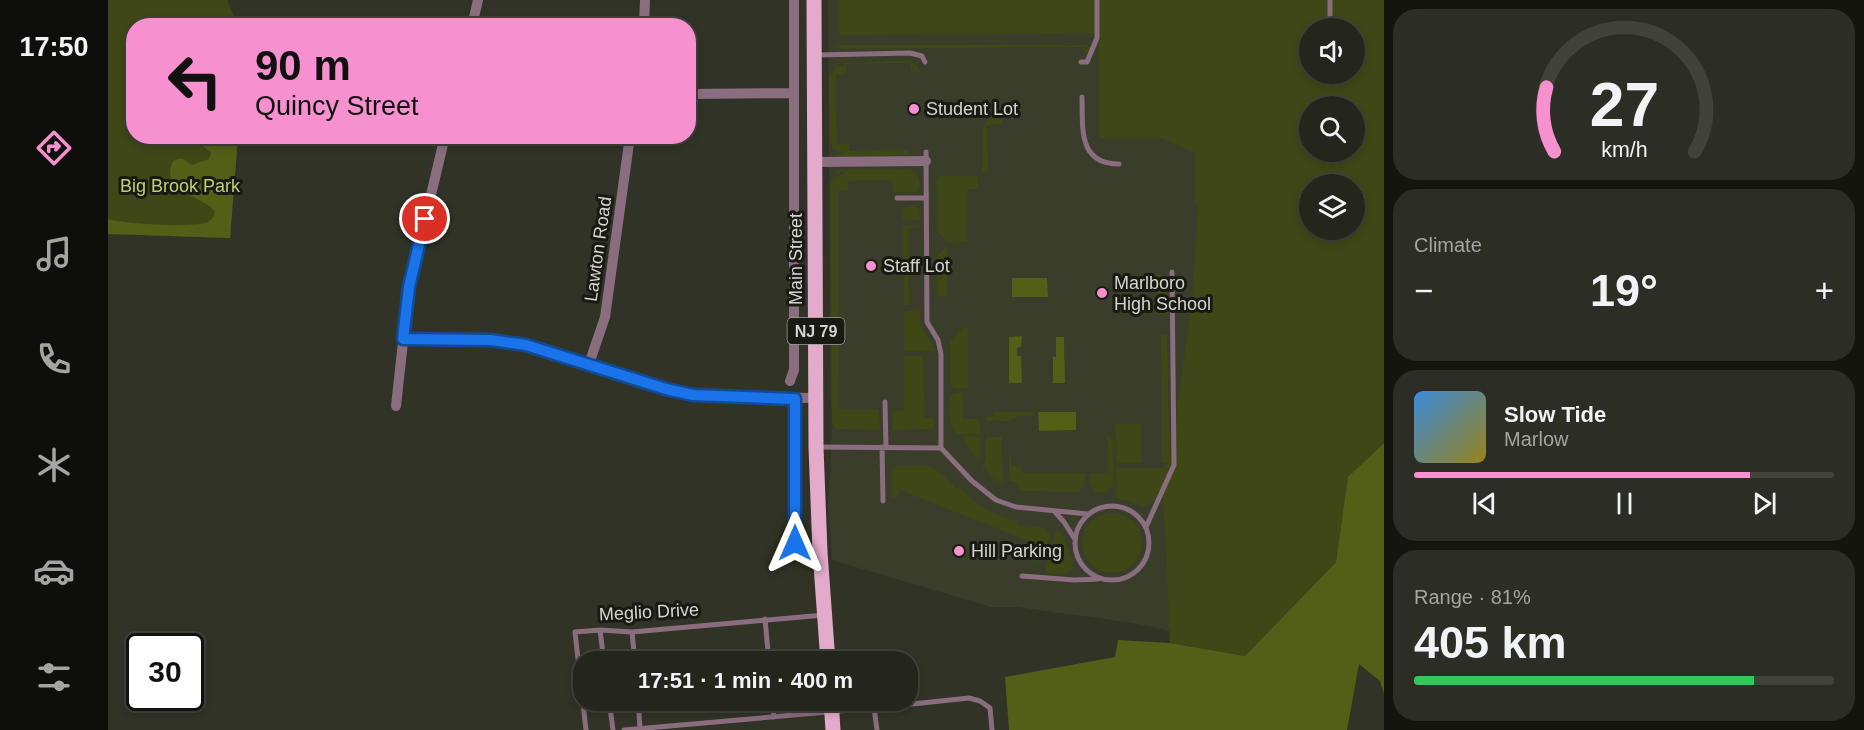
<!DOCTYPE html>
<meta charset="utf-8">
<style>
body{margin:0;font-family:Arial,sans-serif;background:#2c2e25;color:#f1f3f6;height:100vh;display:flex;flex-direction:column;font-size:22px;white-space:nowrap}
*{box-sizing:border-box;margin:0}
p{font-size:20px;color:#a3a5a3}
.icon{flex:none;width:33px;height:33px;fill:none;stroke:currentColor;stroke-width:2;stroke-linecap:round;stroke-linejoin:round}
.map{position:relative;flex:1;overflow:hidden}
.side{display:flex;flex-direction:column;gap:9px;padding:9px;background:#14150f;width:480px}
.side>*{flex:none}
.hud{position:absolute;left:18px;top:18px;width:570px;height:126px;border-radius:24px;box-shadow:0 3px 9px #0003,0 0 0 2px #41433b;background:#f690cf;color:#111;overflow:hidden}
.controls{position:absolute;left:1191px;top:18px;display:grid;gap:12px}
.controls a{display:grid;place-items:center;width:66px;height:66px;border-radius:50%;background:#24261c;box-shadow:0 3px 9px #0003,0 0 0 2px #41433b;font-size:30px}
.speed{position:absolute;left:18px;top:633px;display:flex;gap:12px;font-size:30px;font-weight:700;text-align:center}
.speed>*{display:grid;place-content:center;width:78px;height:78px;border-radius:50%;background:#24261c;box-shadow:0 3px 9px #0003,0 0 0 2px #41433b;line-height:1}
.speed .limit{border:3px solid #111;border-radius:9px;background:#fff;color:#111}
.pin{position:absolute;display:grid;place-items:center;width:51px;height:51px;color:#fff;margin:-26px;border:3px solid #fff;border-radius:50%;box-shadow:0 2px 6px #0007}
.me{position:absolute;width:66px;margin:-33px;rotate:0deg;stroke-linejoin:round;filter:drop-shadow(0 0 4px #0008)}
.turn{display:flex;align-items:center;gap:21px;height:126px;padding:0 30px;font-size:27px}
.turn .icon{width:78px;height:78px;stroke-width:2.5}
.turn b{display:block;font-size:42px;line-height:51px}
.big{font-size:45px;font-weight:700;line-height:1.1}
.side .card{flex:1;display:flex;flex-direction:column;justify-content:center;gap:9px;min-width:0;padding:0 21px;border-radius:24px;background:#2c2e25}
.side .dial{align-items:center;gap:0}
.dial svg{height:156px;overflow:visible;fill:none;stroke:#41433b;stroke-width:7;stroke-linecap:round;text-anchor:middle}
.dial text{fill:#f1f3f6;stroke:none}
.song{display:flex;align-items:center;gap:18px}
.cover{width:72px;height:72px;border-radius:9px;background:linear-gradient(135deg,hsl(210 70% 55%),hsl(50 70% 35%))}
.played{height:6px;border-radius:3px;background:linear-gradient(90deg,#f690cf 80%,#41433b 80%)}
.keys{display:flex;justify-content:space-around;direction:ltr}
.heat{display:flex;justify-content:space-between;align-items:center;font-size:33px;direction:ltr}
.charge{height:9px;border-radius:4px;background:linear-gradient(90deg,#34c759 81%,#41433b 0)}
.trip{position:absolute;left:465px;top:651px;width:345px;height:60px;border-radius:24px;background:#24261c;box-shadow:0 3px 9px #0003,0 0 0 2px #41433b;font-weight:700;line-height:60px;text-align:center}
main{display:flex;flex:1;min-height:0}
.tabs{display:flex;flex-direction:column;width:108px;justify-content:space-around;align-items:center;background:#0e0f0b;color:#a3a5a3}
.tabs .icon{width:42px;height:42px}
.tabs .current{color:#f690cf}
.tabs b{font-size:27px;color:#f1f3f6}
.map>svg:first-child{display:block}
.built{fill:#393d2a;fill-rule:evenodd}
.green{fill:#3f4717;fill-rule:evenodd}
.forest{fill:#535e17}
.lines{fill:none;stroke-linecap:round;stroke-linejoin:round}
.service{stroke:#8a6e7f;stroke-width:5}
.minor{stroke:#8a6e7f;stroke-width:10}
.primary{stroke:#e3aacc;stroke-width:15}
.route-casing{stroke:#114b97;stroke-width:15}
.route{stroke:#1a73e8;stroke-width:10}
.poi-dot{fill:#f690cf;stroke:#191a14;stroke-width:2}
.labels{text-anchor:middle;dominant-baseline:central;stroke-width:6;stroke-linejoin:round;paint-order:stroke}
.shield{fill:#191a14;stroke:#9c9e96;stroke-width:1.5}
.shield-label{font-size:16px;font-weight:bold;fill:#d4d6ce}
.poi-label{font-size:18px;fill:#d4d6ce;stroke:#191a14;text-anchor:start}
.park-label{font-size:18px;fill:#bed06f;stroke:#191a14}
.street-label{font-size:18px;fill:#d4d6ce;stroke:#191a14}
</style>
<main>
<nav class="tabs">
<b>17:50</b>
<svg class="icon current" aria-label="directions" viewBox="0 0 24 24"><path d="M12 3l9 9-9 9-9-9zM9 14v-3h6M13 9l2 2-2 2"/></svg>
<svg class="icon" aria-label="music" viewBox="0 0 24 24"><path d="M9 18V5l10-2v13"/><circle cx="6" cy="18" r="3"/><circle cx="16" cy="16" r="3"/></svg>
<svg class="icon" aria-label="phone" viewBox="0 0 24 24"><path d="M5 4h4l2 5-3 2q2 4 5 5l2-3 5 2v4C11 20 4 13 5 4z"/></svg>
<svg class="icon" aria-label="climate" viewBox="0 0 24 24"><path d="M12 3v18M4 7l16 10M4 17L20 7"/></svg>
<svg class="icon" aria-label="car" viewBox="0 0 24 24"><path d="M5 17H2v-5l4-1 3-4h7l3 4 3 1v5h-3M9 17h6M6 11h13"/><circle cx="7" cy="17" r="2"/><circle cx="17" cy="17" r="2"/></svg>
<svg class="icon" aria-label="filters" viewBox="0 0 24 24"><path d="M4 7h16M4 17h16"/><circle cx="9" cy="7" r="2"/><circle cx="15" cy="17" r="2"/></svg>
</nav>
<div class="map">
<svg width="1276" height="730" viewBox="0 0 1276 730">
<rect width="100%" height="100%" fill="#303326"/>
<path class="built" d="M720,0H1276L1259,452L1215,570L1130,646L1025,623L909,607H883L724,560L720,502L723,467ZM1202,28H1246V74H1202ZM1202,106H1246V152H1202ZM1202,184H1246V230H1202Z"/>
<path class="green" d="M0,0H119L130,25L26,26V136L130,137L122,238L0,234Z
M731,0H1276V443L1240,477L1228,562L1137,656L1062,643L1055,487L1045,502L1034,507L1019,500L1008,498V468H1055L1061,463H1054L1053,335H1059L1062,462L1084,299L1090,204H1087V153L1053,138H991V33L731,35ZM1202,28H1246V74H1202ZM1202,106H1246V152H1202ZM1202,184H1246V230H1202Z
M728,45H979L982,48L978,58L976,47L736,49L727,47Z
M801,61L808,65L812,72L804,73L802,63L738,64V74L728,75L729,144H741V151L799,150L801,152V155L733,157L729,155L736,153L725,149L722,140L721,76L727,68L736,65L735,63L728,65V63Z
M894,109V124L879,125L880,173H874V128L885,114Z
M801,169C809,172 813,180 811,189L808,192L786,193L784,180L740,181V191H730L731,410H771L772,430L730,429L726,427L724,421L722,183L727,177L737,173L736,171L729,173L728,171L732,170Z
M835,176H870V189H859V241H839L829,232V181L831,177Z
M798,206H807L811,209L812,220L795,221V210Z
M812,225L809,227L800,228L801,305H796L795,226Z
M839,246V297L829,296V256Z
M1036,274L1059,275L1060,315L1048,314C1052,306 1052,299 1048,291H1038Z
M812,310C811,334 821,333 826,351H796V311Z
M855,328H860V388H847L842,384V341Z
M796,356H815L816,418H825L827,423L825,429L785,430L784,412L796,410Z
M847,393H855V419H871L872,434H848C840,422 841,410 842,397Z
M887,412H925V416H912L900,421H878V417H886Z
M1007,424H1033V463H1008Z
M999,432L1005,442V485L998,492H988L982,485V473H1000Z
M855,436L872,437V458L870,461L856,442Z
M880,437H894L895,484L884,478L874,467L878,460V438Z
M901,455H903V466L913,465V473H977L976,487L970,492L913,491L907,482L901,481Z
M788,466C821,465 826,462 848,489L851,487C868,504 885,516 909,521V525L937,528L942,534L937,557L930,562L928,560L933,546L792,490L789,497L784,498V468Z
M974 543a30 30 0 1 1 60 0a30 30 0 1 1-60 0Z
M948,528C956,535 968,561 964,570L958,574L937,573Z"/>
<path class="forest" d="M89,137H130L122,238L0,234V219C14,224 88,228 100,222C105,219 106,216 107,211C91,193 51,195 65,161L73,158L84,165L101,159L103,153L95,146Z
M904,278H939L940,297H904Z
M914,336L913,347L909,348V356H913L914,383H901V337Z
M948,337H956L957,383H945V357H948Z
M930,412H968V430L931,431Z
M1276,443V694L1272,681L1251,664L1239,730H901L897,677L1007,657L1010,640L1062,643L1137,656L1228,562L1240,477Z"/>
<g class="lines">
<path class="service" d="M1222,28V0
M709,55L802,53L814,56L817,62
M973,62H979L989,38V0
M974,97C975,126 969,164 1011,164
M818,152L819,322L830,340L833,354V448L864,481L888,500L908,507L980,514
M789,198H818
M777,402L778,448
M710,447L833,448
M774,447L775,501
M967 543a37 37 0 1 1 74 0a37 37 0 1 1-74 0Z
M947,512L956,522L966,538
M1038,527L1066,465L1064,272
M914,576L966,580L990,579
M657,619L661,662
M492,630L496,662
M524,632L527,662
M501,700L505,730
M530,700L532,728
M664,700L666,717
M766,708L861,698L872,701L882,708L884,730
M478,730L467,632L492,630L524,632L716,615
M516,730L766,708L769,730"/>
<path class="minor" d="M364,26L370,0
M536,26L537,0
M580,94L686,93
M707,162L818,161
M295,339L382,341L418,345L558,389L585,395L605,397L708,398
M481,364L497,317L522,136
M682,381L686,370V0
M288,406L301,287L337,136
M687,543V398"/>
<path class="primary" d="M706,0L708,447L712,552L720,662
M723,700L725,730"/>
</g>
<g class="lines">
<defs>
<path id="route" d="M317,219L301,287L295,339L382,340L418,345L558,389L585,395L687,399V543"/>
</defs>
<use href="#route" class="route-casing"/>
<use href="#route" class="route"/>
</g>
<g class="poi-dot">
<circle cx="806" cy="109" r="6"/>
<circle cx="763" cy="266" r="6"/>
<circle cx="994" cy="293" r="6"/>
<circle cx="851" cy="551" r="6"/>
</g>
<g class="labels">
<rect class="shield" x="679.5" y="318" width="57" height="26" rx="4.5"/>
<g class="shield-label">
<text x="708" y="331">NJ 79</text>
</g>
<g class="poi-label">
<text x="818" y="109">Student Lot</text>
<text x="775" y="266">Staff Lot</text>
<text x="1006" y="283">Marlboro<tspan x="1006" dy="21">High School</tspan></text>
<text x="863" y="551">Hill Parking</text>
</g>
<g class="park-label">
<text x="72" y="186">Big Brook Park</text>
</g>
<g class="street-label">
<text transform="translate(490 249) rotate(-82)">Lawton Road</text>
<text transform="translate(688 259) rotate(-90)">Main Street</text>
<text transform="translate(541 612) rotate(-3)">Meglio Drive</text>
</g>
</g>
</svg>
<div class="controls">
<a><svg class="icon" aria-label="sound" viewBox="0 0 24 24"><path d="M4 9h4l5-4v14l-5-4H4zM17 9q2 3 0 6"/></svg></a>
<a><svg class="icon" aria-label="search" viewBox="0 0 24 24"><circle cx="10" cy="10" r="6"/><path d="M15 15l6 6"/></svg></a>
<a><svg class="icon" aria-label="layers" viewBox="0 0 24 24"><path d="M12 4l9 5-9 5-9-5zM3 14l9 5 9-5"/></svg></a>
</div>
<div class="speed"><div class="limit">30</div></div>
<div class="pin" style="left:317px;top:219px;background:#d93025"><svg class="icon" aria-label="arrive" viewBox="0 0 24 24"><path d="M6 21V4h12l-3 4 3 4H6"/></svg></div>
<svg class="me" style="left:687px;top:543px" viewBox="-20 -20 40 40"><path d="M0-17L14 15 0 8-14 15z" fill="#1a73e8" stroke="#fff" stroke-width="4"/></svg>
<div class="trip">17:51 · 1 min · 400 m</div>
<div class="hud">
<div class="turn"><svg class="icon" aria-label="left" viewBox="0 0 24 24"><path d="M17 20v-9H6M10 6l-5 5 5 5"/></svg><div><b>90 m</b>Quincy Street</div></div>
</div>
</div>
<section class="side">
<div class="card dial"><svg viewBox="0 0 100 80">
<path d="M14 69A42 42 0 1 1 86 69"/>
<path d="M14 69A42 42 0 0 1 10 36" stroke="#f690cf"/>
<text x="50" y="56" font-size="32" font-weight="700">27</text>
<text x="50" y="72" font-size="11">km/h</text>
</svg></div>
<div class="card"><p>Climate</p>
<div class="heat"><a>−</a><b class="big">19°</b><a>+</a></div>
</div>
<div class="card">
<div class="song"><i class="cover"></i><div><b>Slow Tide</b><p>Marlow</p></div></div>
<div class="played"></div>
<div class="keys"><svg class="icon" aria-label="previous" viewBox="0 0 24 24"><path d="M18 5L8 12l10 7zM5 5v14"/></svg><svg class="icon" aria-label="pause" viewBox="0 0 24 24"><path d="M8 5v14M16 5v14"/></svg><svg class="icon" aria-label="next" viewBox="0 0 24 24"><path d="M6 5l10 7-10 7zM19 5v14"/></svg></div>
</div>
<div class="card"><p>Range · 81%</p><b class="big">405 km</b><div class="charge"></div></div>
</section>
</main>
